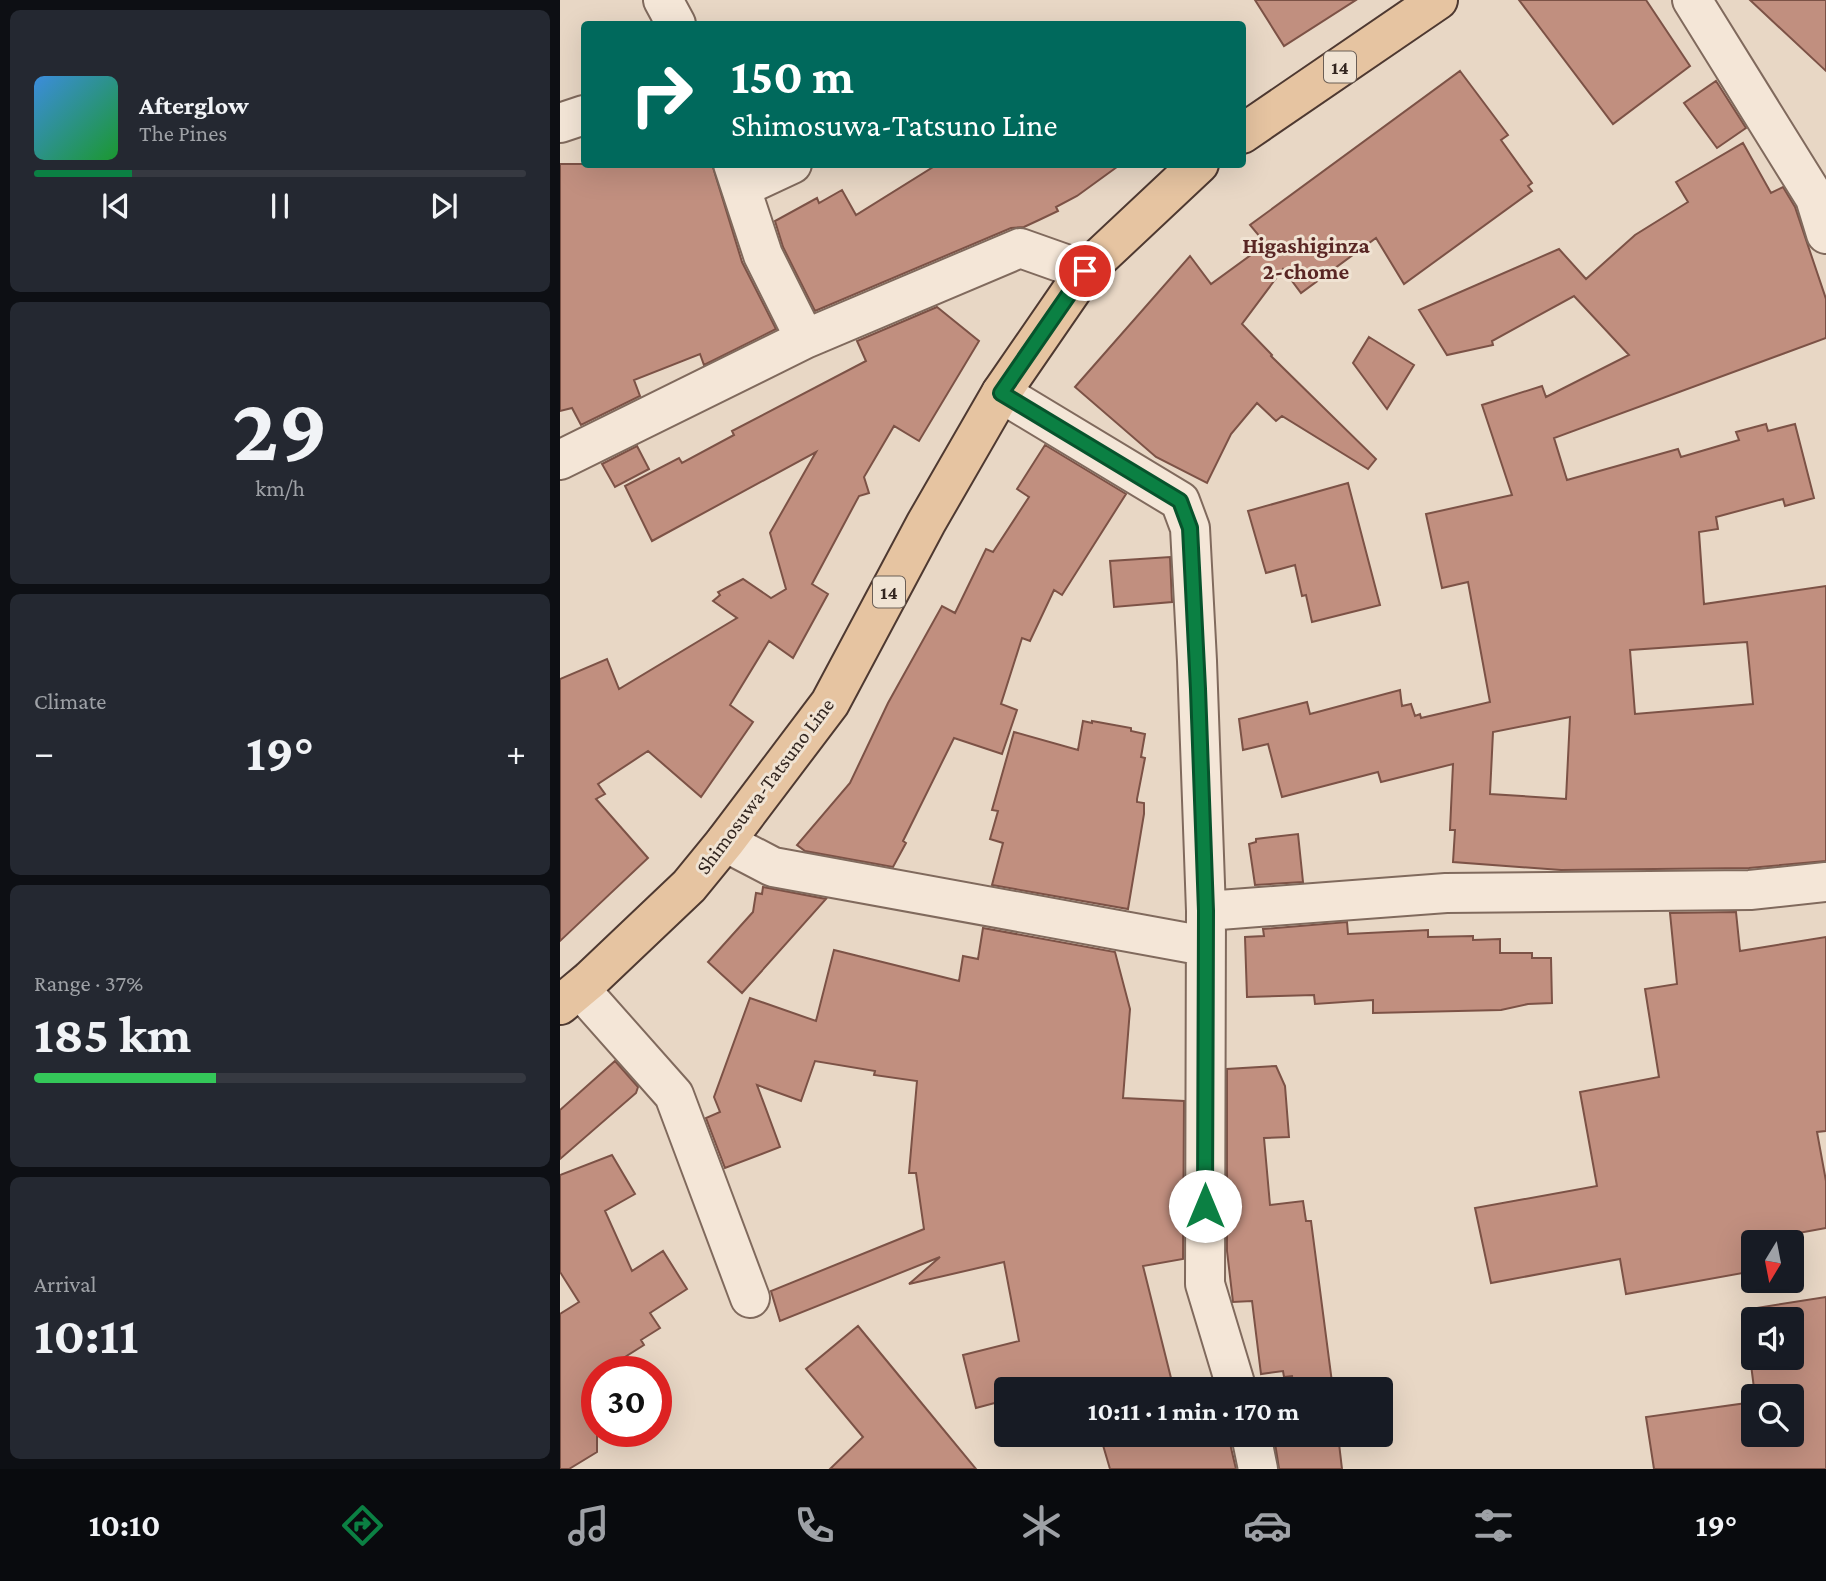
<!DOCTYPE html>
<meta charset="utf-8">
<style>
body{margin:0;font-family:"Crimson Pro",serif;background:#242831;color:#f1f3f6;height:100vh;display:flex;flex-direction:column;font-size:26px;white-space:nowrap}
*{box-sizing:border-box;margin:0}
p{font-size:23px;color:#9ea1a6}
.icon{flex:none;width:38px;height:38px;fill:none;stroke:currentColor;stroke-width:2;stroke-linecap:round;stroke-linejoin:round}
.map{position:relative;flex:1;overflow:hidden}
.details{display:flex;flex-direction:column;gap:10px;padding:10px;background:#0d0f14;width:560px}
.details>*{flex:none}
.guide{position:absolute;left:21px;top:21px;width:665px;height:147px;border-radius:7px;box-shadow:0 7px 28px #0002;background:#00695c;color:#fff;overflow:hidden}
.needle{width:46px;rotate:190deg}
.controls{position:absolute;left:1181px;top:1230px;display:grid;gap:14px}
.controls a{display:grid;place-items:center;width:63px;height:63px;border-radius:7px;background:#171b24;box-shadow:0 7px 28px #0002;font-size:35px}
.speed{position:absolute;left:21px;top:1356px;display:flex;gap:14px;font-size:35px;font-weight:700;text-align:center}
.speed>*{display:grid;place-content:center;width:91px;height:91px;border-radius:50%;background:#171b24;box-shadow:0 7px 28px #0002;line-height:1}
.speed .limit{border:10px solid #d22;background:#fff;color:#111}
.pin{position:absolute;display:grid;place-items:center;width:60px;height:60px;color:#fff;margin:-30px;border:4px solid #fff;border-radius:50%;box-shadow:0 2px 7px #0007}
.me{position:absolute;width:77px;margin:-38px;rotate:0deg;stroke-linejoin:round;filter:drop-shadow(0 0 5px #0008)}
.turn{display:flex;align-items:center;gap:24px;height:147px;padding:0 35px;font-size:32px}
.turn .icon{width:91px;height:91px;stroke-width:2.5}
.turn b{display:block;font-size:49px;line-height:60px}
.big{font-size:52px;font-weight:700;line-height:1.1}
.details .card{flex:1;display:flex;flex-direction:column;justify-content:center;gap:10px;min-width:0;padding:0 24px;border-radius:10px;background:#242831}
.details .dial{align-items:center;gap:0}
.dial b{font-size:91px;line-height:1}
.song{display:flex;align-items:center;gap:21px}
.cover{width:84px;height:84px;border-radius:10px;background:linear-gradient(135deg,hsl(210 70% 55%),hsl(130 70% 35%))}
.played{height:7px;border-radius:4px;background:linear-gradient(90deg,#0b8043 20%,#363941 20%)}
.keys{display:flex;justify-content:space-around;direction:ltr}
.heat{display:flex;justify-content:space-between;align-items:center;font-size:38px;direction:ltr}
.charge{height:10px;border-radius:5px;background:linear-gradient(90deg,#34c759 37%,#363941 0)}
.trip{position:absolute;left:434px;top:1377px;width:399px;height:70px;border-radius:7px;background:#171b24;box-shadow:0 7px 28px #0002;font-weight:700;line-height:70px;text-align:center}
.tabs{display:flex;height:112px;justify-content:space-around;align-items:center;background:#090b0e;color:#9ea1a6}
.tabs .icon{width:49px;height:49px}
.tabs .selected{color:#0b8043}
.tabs b{font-size:32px;color:#f1f3f6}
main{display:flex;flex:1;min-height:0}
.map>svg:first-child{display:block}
.building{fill:#c18f7f;stroke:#7c5246;stroke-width:2;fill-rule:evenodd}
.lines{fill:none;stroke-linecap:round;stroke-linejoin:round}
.minor-casing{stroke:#806a5d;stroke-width:42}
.primary-casing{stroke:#4e3931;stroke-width:42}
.minor{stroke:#f4e6d7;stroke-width:38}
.primary{stroke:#e6c4a1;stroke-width:38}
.route-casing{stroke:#07532c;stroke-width:18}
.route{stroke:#0b8043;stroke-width:12}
.labels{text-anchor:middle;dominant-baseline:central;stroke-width:6;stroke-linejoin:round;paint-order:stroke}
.shield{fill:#f0e3d3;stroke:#6b5e55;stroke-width:2}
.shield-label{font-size:19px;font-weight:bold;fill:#32251f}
.street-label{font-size:21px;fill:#32251f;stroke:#f0e3d3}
.neighbourhood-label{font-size:23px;font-weight:bold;fill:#592624;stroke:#f0e3d3}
</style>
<main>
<section class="details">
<div class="card">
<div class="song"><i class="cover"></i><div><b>Afterglow</b><p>The Pines</p></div></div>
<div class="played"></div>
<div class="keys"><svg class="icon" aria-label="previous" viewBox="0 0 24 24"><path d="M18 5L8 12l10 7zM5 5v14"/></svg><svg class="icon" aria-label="pause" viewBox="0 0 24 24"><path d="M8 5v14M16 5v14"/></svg><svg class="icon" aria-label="next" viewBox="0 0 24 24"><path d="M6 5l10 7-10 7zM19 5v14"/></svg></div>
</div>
<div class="card dial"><b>29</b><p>km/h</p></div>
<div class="card"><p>Climate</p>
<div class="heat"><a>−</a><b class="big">19°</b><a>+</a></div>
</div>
<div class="card"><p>Range · 37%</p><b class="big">185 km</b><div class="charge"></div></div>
<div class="card"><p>Arrival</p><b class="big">10:11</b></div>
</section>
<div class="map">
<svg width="1266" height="1469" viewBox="0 0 1266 1469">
<rect width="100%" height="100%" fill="#e8d7c5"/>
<path class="building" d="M695,0H796L724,46Z
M959,0H1086L1130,66L1053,124Z
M1190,0H1266V71Z
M900,71L948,135L941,140L972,183L968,186L972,191L844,284L816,238L741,293L723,269L682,324L712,355L711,356L816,459L808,469L722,416L716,421L697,403L671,434L647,483L596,457L515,387L630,256L651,284L706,244L690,225Z
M1156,81L1186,128L1157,148L1124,103Z
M1183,143L1211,193L1223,187L1235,207L1266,299V338L994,438L1007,480L1118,449L1121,457L1179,440L1176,432L1206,424L1208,431L1235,424L1254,498L1225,506L1223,499L1156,517L1158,529L1139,532L1144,604L1266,586V861L1189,868L1001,870L893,862L895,830H890L893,764L821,782L818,772L722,797L708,744L683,750L679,719L747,702L750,714L840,690L842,706L851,704L855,716L860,714L861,718L930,702L908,582L882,588L866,514L952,495L922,405L982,386L986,397L1069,355L1014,296L932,341L933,345L887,355L859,310L999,249L1026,279L1075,235L1128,202L1116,182ZM1187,642L1193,704L1075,714L1070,650ZM1010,717L1006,799L930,794L933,732Z
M0,164H152L182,262L216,329L144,365L140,354L74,380L80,396L21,425L12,408L0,411Z
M378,164H561L517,196L496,207L498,211L479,220L464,227L451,228L255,311L223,247L215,221L257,198L259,203L282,190L296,215Z
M377,307L419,341L359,441L334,426L304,477L309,493L299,496L252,584L268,594L233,658L209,641L170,705L193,722L141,797L88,751L38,784L45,794L36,799L88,858L0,941V679L47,659L59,689L177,618L153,601L160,595L158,592L183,579L211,598L226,589L210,533L256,452L92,541L65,486L119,458L122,463L174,435L172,431L306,361L297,341Z
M809,337L854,365L827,409L793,363Z
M485,445L566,494L502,595L494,590L470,641L462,638L441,704L457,710L442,754L394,738L343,841L346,843L333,867L245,851L237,845L290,783L328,703L382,606L395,613L426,549L433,552L469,497L457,489Z
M77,446L89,469L55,487L42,464Z
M788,483L820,605L752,622L746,595L742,596L735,565L706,573L688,511Z
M610,557L612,602L554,607L550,561Z
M523,721L532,723V721L571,728V731L585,734L581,757L585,758L577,799V802L584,803V814L568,909L432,885L443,843L430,839L438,811L432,810L454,732L518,750Z
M738,834L743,882L695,885L689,844L696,842V839Z
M203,887L266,899L182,993L148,962L193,912L196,893L202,894Z
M1176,912L1180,951L1266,937V1131L1257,1132L1266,1181V1228L1194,1241V1271L1066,1294L1060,1259L931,1283L915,1208L1037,1186L1020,1092L1099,1077L1085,989L1117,984L1110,913Z
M787,922L788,934L868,930V937L913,936V940L940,939V953H972V958H991L992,1003L968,1004L941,1010L813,1013V1000L755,1004L754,995L687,997L685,937L704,936L703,929Z
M423,928L555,952L570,1009L563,1098L624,1101L623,1259L583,1266L614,1390H446V1400L416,1408L403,1355L459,1341L444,1262L349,1284L380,1257L220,1321L211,1291L364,1229L356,1173H349L357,1081L314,1075L315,1071L255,1061L241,1101L197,1085L220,1147L165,1168L146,1118L160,1112L154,1097L190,998L256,1021L274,950L399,981L403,956L418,959Z
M55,1061L78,1087L76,1093L0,1159V1110Z
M716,1066L725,1086L729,1137L704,1138L710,1205L743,1201L746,1221H751L773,1390H734L732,1376L724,1377L723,1371L701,1374L692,1301L673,1302L667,1251V1069Z
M52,1155L75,1194L45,1211L72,1271L103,1251L127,1289L90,1313L100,1328L81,1340L84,1345L41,1372H37V1452L9,1469H0V1314L19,1302L0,1272V1175Z
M1266,1297V1469H1094L1086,1417L1194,1402V1435H1232V1396H1195L1184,1310ZM1194,1320H1232V1358H1194Z
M298,1326L359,1400L416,1469H270L303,1437L246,1369Z
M540,1435H668L676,1469H550Z
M740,1435H778L782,1469H719L715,1443L741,1439Z"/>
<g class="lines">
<defs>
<path id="minor" d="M103,0L116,24
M1132,0L1255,198L1266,234
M0,123L24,115
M173,164L203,255L245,339
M181,188L232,164
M441,393L620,501L630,528L637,661L646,911L645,1284L677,1390
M0,460L245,339L460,248L525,271
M165,842L213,867L645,946
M646,911L886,893L1190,890L1266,882
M20,989L114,1095L190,1298
M691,1435L698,1469"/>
<path id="primary" d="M682,134L878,0
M0,1005L30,980L129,886L165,842L270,703L366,523L441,393L525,271L639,164"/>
</defs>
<use href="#minor" class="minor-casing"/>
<use href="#primary" class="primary-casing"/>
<use href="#minor" class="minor"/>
<use href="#primary" class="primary"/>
</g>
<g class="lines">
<defs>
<path id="route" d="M525,271L441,393L620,501L630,528L638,689L646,911L645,1206"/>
</defs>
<use href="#route" class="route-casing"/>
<use href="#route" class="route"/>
</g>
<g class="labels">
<g class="shield">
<rect x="764" y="51.5" width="32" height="31" rx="5"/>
<rect x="313" y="576.5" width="32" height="31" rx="5"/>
</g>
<g class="shield-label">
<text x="780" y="67">14</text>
<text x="329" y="592">14</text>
</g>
<g class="street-label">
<text transform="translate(205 786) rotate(-53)">Shimosuwa-Tatsuno Line</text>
</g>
<g class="neighbourhood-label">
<text x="746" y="245">Higashiginza<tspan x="746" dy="26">2-chome</tspan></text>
</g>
</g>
</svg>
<div class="controls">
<a><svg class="needle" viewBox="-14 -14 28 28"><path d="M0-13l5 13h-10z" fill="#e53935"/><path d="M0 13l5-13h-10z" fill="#9ea1a6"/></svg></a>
<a><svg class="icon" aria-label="sound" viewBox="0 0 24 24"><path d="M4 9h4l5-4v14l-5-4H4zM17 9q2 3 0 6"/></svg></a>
<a><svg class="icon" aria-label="search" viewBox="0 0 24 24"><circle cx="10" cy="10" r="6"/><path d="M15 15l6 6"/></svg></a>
</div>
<div class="speed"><div class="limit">30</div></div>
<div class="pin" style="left:525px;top:271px;background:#d93025"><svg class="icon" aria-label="arrive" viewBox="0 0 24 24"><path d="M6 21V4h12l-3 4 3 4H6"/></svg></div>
<svg class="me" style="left:645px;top:1206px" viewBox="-20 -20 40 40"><circle r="19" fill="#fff"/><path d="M0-13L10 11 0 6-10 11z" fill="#0b8043"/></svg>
<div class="trip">10:11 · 1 min · 170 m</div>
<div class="guide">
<div class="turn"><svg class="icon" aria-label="right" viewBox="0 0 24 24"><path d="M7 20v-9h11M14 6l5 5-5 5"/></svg><div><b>150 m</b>Shimosuwa-Tatsuno Line</div></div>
</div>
</div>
</main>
<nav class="tabs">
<b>10:10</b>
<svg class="icon selected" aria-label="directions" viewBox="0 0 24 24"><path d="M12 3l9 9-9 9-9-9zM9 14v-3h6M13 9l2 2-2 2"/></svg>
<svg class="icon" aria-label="music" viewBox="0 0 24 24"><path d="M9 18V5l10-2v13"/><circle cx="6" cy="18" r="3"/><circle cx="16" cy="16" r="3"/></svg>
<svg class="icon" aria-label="phone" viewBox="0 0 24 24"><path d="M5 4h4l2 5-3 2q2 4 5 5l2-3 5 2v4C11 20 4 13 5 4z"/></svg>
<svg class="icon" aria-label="climate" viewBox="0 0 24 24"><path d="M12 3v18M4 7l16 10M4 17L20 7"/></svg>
<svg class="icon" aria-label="car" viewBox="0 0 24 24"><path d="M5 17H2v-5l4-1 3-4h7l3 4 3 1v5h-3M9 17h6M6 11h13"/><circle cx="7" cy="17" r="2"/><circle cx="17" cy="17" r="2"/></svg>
<svg class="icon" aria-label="filters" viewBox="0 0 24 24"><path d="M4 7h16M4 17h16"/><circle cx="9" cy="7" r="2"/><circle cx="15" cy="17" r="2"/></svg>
<b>19°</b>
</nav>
